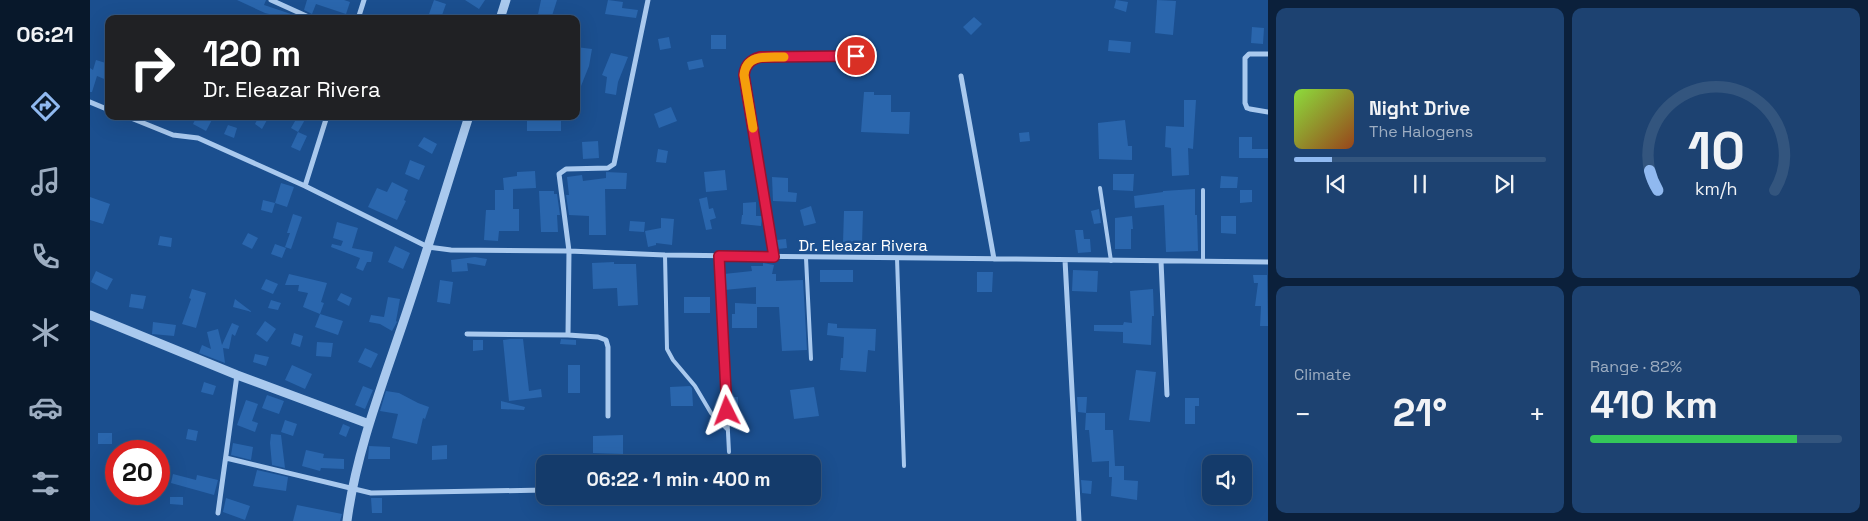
<!DOCTYPE html>
<meta charset="utf-8">
<style>
body{margin:0;font-family:"Space Grotesk",sans-serif;background:#1d4271;color:#f1f3f6;height:100vh;display:flex;flex-direction:column;font-size:19px;white-space:nowrap}
*{box-sizing:border-box;margin:0}
p{font-size:16px;color:#9dadc1}
.icon{flex:none;width:28px;height:28px;fill:none;stroke:currentColor;stroke-width:2;stroke-linecap:round;stroke-linejoin:round}
.map{position:relative;flex:1;overflow:hidden}
.panel{display:flex;flex-direction:column;gap:8px;padding:8px;background:#0b203b;width:600px}
.panel>*{flex:none}
.banner{position:absolute;left:15px;top:15px;width:475px;height:105px;border-radius:10px;box-shadow:0 5px 20px #0002,0 0 0 1px #33557e;background:#202124;color:#fff;overflow:hidden}
.buttons{position:absolute;left:1112px;top:455px;display:grid;gap:10px}
.buttons a{display:grid;place-items:center;width:50px;height:50px;border-radius:10px;background:#143b6b;box-shadow:0 5px 20px #0002,0 0 0 1px #33557e;font-size:25px}
.speed{position:absolute;left:15px;top:440px;display:flex;gap:10px;font-size:25px;font-weight:700;text-align:center}
.speed>*{display:grid;place-content:center;width:65px;height:65px;border-radius:50%;background:#143b6b;box-shadow:0 5px 20px #0002,0 0 0 1px #33557e;line-height:1}
.speed .limit{border:8px solid #d22;background:#fff;color:#111}
.pin{position:absolute;display:grid;place-items:center;width:42px;height:42px;color:#fff;margin:-21px;border:2px solid #fff;border-radius:50%;box-shadow:0 1px 5px #0007}
.me{position:absolute;width:55px;margin:-28px;rotate:357deg;stroke-linejoin:round;filter:drop-shadow(0 0 4px #0008)}
.turn{display:flex;align-items:center;gap:18px;height:105px;padding:0 15px;font-size:22px}
.turn .icon{width:65px;height:65px;stroke-width:2.5}
.turn b{display:block;font-size:35px;line-height:42px}
.big{font-size:38px;font-weight:800;line-height:1.1}
.panel .card{flex:1;display:flex;flex-direction:column;justify-content:center;gap:8px;min-width:0;padding:0 18px;border-radius:10px;background:#1d4271}
.panel .dial{align-items:center;gap:0}
.dial svg{height:130px;overflow:visible;fill:none;stroke:#33557e;stroke-width:7;stroke-linecap:round;text-anchor:middle}
.dial text{fill:#f1f3f6;stroke:none}
.song{display:flex;align-items:center;gap:15px}
.cover{width:60px;height:60px;border-radius:8px;background:linear-gradient(135deg,hsl(90 70% 55%),hsl(20 70% 35%))}
.played{height:5px;border-radius:2px;background:linear-gradient(90deg,#90b9f0 15%,#33557e 15%)}
.keys{display:flex;justify-content:space-around;direction:ltr}
.heat{display:flex;justify-content:space-between;align-items:center;font-size:28px;direction:ltr}
.charge{height:8px;border-radius:4px;background:linear-gradient(90deg,#34c759 82%,#33557e 0)}
.panel .tiles{flex:1;display:grid;gap:8px;grid-template-columns:repeat(2,1fr)}
.trip{position:absolute;left:446px;top:455px;width:285px;height:50px;border-radius:10px;background:#143b6b;box-shadow:0 5px 20px #0002,0 0 0 1px #33557e;font-weight:800;line-height:50px;text-align:center}
main{display:flex;flex:1;min-height:0}
.tab-bar{display:flex;flex-direction:column;width:90px;justify-content:space-around;align-items:center;background:#08182b;color:#9dadc1}
.tab-bar .icon{width:35px;height:35px}
.tab-bar .selected{color:#90b9f0}
.tab-bar b{font-size:22px;color:#f1f3f6}
.map>svg:first-child{display:block}
.building{fill:#2a66ad}
.lines{fill:none;stroke-linecap:round;stroke-linejoin:round}
.service{stroke:#a9c9ee;stroke-width:4}
.minor{stroke:#a9c9ee;stroke-width:5}
.tertiary{stroke:#a9c9ee;stroke-width:9}
.route-casing{stroke:#92132f;stroke-width:12}
.route{stroke:#e11d48;stroke-width:9}
.slow{stroke:#f59e0b;stroke-width:9}
.labels{text-anchor:middle;dominant-baseline:central;stroke-width:5;stroke-linejoin:round;paint-order:stroke}
.street-label{font-size:16px;fill:#fff;stroke:#1b4f8f}
</style>
<main>
<nav class="tab-bar">
<b>06:21</b>
<svg class="icon selected" aria-label="directions" viewBox="0 0 24 24"><path d="M12 3l9 9-9 9-9-9zM9 14v-3h6M13 9l2 2-2 2"/></svg>
<svg class="icon" aria-label="music" viewBox="0 0 24 24"><path d="M9 18V5l10-2v13"/><circle cx="6" cy="18" r="3"/><circle cx="16" cy="16" r="3"/></svg>
<svg class="icon" aria-label="phone" viewBox="0 0 24 24"><path d="M5 4h4l2 5-3 2q2 4 5 5l2-3 5 2v4C11 20 4 13 5 4z"/></svg>
<svg class="icon" aria-label="climate" viewBox="0 0 24 24"><path d="M12 3v18M4 7l16 10M4 17L20 7"/></svg>
<svg class="icon" aria-label="car" viewBox="0 0 24 24"><path d="M5 17H2v-5l4-1 3-4h7l3 4 3 1v5h-3M9 17h6M6 11h13"/><circle cx="7" cy="17" r="2"/><circle cx="17" cy="17" r="2"/></svg>
<svg class="icon" aria-label="filters" viewBox="0 0 24 24"><path d="M4 7h16M4 17h16"/><circle cx="9" cy="7" r="2"/><circle cx="15" cy="17" r="2"/></svg>
</nav>
<div class="map">
<svg width="1178" height="521" viewBox="0 0 1178 521">
<rect width="100%" height="100%" fill="#1b4f8f"/>
<path class="building" d="M147,0H176L174,5L201,14L199,19L175,13Z
M217,0H254L260,2L256,14L226,4L222,14L214,10Z
M344,0L356,4L351,18L339,14Z
M375,0H395L389,9Z
M451,0H467L461,19H447Z
M518,0L533,2L532,8L548,10L546,18L515,14Z
M1026,0L1038,2L1036,12L1024,8Z
M1067,0L1086,1L1083,35L1065,33Z
M884,17L892,24L881,35L873,27Z
M1162,27L1174,28L1173,44L1161,43Z
M621,35H636V49H621Z
M579,37L581,48L570,50L568,39Z
M1019,40L1041,42L1040,53L1018,51Z
M486,47L502,49L499,66L487,96Z
M521,53L538,57L528,82L526,95L515,93L517,77L512,75Z
M612,59L614,67L599,70L597,62Z
M6,60L19,64V81L7,76L2,92H0V68L3,70Z
M774,92H784V95H801V112H820L819,134L771,132Z
M1094,100H1106L1103,149L1098,148L1099,175L1082,176L1081,148L1075,147L1076,126L1094,127Z
M581,107L587,121L569,128L564,114Z
M107,116H124L116,131L103,124Z
M169,116L177,120L172,129L165,124Z
M208,116H217L208,132L201,128Z
M437,116H471V131H437Z
M1035,120L1038,146H1042V160L1009,159L1008,123Z
M138,125L147,128L144,138L134,134Z
M208,132L217,136L210,151L201,147Z
M939,132L940,141L930,142L929,133Z
M334,137L347,144L342,154L328,146Z
M1149,137H1162V149H1178V158H1149Z
M508,141L509,158L493,159L492,142Z
M568,149L578,151L576,163L566,162Z
M320,160L335,166L329,180L315,174Z
M635,170L637,190L616,192L614,172Z
M445,171L446,188L423,189V209H429V231H409L408,241L394,240L396,210H405V190H414L413,178L427,176V172Z
M516,172L537,173L536,189H515L516,235H499V216L479,215L476,195H479L477,177L492,175L493,181L516,178Z
M1023,174H1044L1043,191L1023,190Z
M1131,176L1148,177L1147,188H1130Z
M682,177L698,178V192L707,193L706,202L683,201Z
M302,182L318,190L314,200L316,201L307,220L278,207L287,188L297,192Z
M191,183L204,187L197,207L185,203Z
M1105,189V215H1107L1108,251L1076,252L1074,205L1045,208L1044,196L1073,192V191Z
M1150,190H1162V202L1150,203Z
M449,191H464V194H467L470,215H467L468,232H451Z
M0,197L20,204L13,224L0,220Z
M617,197L619,209L623,208L626,218L620,220L622,229L616,230L609,199Z
M173,200L185,203L182,213L171,210Z
M666,202V216H672L671,226L651,224L652,215H653V203Z
M721,206L726,223L714,226L710,210Z
M1009,209L1011,223L1004,224L1001,211Z
M754,211H773L772,244L753,243Z
M203,214L212,217L201,249L195,247L200,233H197Z
M1042,216L1043,229H1041V249H1025V218Z
M1131,216H1146V234L1131,233Z
M571,218L584,219L582,245L566,243V245L558,247L555,231L571,228Z
M540,221L555,222L554,232L539,231Z
M247,222L268,228L262,248L283,252L281,262H277L273,271L266,268L270,258L241,247L242,244L251,246L253,241L243,238Z
M985,230H993L994,239H1000L1001,252L988,253Z
M158,233L168,238L162,249L152,244Z
M70,236L82,238L81,247L68,245Z
M696,239L697,248L687,249L686,240Z
M185,244L196,248L192,258L181,254Z
M305,246L320,253L313,269L298,262Z
M385,257L397,259L395,266L377,263L378,271L362,272L361,260Z
M524,262V264H546L548,305L528,306L527,288L503,289L502,263Z
M673,263L684,265L682,274H686V281L713,280L717,350L692,351L689,307H667V328H642V314H645V303L666,304V287L634,290V274L662,271L661,266H673Z
M730,270H763V282H730Z
M983,270L1008,271L1007,292L982,291Z
M6,271L23,279L17,290L1,282Z
M887,272H903L902,292H887Z
M199,274L237,283L231,302L234,303L230,314L213,307L218,293L208,291L209,285H195Z
M1163,275H1177L1178,326H1170L1171,306H1165L1168,283H1164Z
M176,279L188,284L183,294L171,289Z
M350,280L363,282L360,304L347,302Z
M102,289L116,293L106,328L92,324L101,299L99,298Z
M1063,289L1064,316H1062L1061,345L1033,343V332L1004,331V325H1033L1034,322L1042,323L1040,291Z
M251,293L262,298L259,306L247,300Z
M41,294L56,296L53,309L39,307Z
M298,297L310,299L306,321L307,322L302,331L290,324L279,322L281,315L294,317Z
M594,297H620V313H594Z
M145,299L162,312L143,307Z
M181,300L191,303L188,310L178,308Z
M230,314L253,321L248,335L225,327Z
M175,321L186,329L177,342L166,334Z
M63,322L86,325L84,336L62,334Z
M142,323L149,326L145,336L142,334L139,349L133,348L135,363L109,353L112,345L121,349L117,332L128,329L132,345Z
M738,323L747,324V328L786,329L785,351L778,350L776,372L750,370L751,358H753L754,337L737,335Z
M204,333L213,336L210,347L201,344Z
M420,339H433L439,391L451,389L452,397L419,401L413,340Z
M471,339L486,340V345L470,344Z
M383,340H393V350L383,351Z
M227,342L243,343L241,357L226,356Z
M275,348L288,354L281,368L268,362Z
M165,354L179,357L176,366L163,362Z
M202,365L222,374L215,389L195,380Z
M478,365H490V393H478Z
M1046,370L1066,372L1060,422L1039,420Z
M114,382L126,386L123,395L111,392Z
M273,386L283,390L275,409L265,405Z
M600,386L602,388L603,406H581L580,387Z
M724,387L729,416L704,419L700,390Z
M296,391L309,393L328,403L339,407L335,419L333,418L327,444L302,438L308,414L290,411Z
M177,395L194,401L189,414L172,408Z
M640,397H648V410H641Z
M987,397H997L996,413L988,412Z
M1095,398H1109V406H1105V424H1095Z
M156,400L168,404L162,421L168,423L165,432L147,425Z
M411,401L435,407L434,410L411,409Z
M996,413H1015V430H1023L1025,466H1034V480L1048,481L1047,500L1021,496L1022,477H1019V461L1002,462L999,430H995Z
M195,420L207,424L203,436L191,432Z
M253,424L260,427L256,437L249,434Z
M98,429L108,431L106,441L96,439Z
M8,433H22V444H8Z
M181,434L191,435L195,468L182,465L180,443Z
M533,435V454L503,453V436Z
M143,443L163,447L161,460L141,455Z
M357,445V459L342,460V446Z
M279,446L300,447V459H278Z
M216,450L234,454L233,458L254,459V469L231,468L230,471L212,466Z
M167,470L198,477L196,491L163,486Z
M83,474L106,480L107,475L128,480L124,495L81,483Z
M991,480L1002,481L1001,494L992,493Z
M80,497H93V505L80,504Z
M136,498L160,506L155,520L133,512Z
M281,498H292V513H282Z
M207,505L252,514L250,521H203Z"/>
<g class="lines">
<path class="service" d="M1010,188L1021,261
M1113,190V261
M575,255L577,349L583,360L605,386L621,413L638,430
M629,256L639,452
M716,258L721,359
M807,258L814,466"/>
<path class="minor" d="M181,0L223,19
M268,19L274,0
M1178,54H1159L1155,58V103L1157,108L1160,109L1178,112
M871,76L904,259
M0,102L19,110
M36,116L83,135L108,138L215,186L338,247L361,250L479,251L575,255L1178,262
M215,186L237,116
M684,257L654,75C655,65 660,60 670,57L766,56
M975,260L989,521
M1071,261L1077,395
M377,334L478,335L508,337L516,340L518,347V416
M478,335L479,251L469,174L476,169L518,168L524,164L558,0
M136,458L281,493L455,490
M128,513L147,375"/>
<path class="tertiary" d="M410,19L416,0
M0,315L147,375L279,424
M257,521C266,453 291,388 313,323C336,255 357,185 379,116"/>
</g>
<g class="lines">
<defs>
<path id="route" d="M637,411L629,256L684,257L654,75C655,65 660,60 670,57L766,56"/>
</defs>
<use href="#route" class="route-casing"/>
<use href="#route" class="route"/>
<path class="slow" d="M663,128L654,75C656,54 677,57 694,57"/>
</g>
<g class="labels">
<g class="street-label">
<text x="773" y="245">Dr. Eleazar Rivera</text>
</g>
</g>
</svg>
<div class="buttons">
<a><svg class="icon" aria-label="sound" viewBox="0 0 24 24"><path d="M4 9h4l5-4v14l-5-4H4zM17 9q2 3 0 6"/></svg></a>
</div>
<div class="speed"><div class="limit">20</div></div>
<div class="pin" style="left:766px;top:56px;background:#d93025"><svg class="icon" aria-label="arrive" viewBox="0 0 24 24"><path d="M6 21V4h12l-3 4 3 4H6"/></svg></div>
<svg class="me" style="left:637px;top:411px" viewBox="-20 -20 40 40"><path d="M0-17L14 15 0 8-14 15z" fill="#e11d48" stroke="#fff" stroke-width="4"/></svg>
<div class="trip">06:22 · 1 min · 400 m</div>
<div class="banner">
<div class="turn"><svg class="icon" aria-label="right" viewBox="0 0 24 24"><path d="M7 20v-9h11M14 6l5 5-5 5"/></svg><div><b>120 m</b>Dr. Eleazar Rivera</div></div>
</div>
</div>
<section class="panel">
<div class="tiles">
<div class="card">
<div class="song"><i class="cover"></i><div><b>Night Drive</b><p>The Halogens</p></div></div>
<div class="played"></div>
<div class="keys"><svg class="icon" aria-label="previous" viewBox="0 0 24 24"><path d="M18 5L8 12l10 7zM5 5v14"/></svg><svg class="icon" aria-label="pause" viewBox="0 0 24 24"><path d="M8 5v14M16 5v14"/></svg><svg class="icon" aria-label="next" viewBox="0 0 24 24"><path d="M6 5l10 7-10 7zM19 5v14"/></svg></div>
</div>
<div class="card dial"><svg viewBox="0 0 100 80">
<path d="M14 69A42 42 0 1 1 86 69"/>
<path d="M14 69A42 42 0 0 1 9 57" stroke="#90b9f0"/>
<text x="50" y="56" font-size="32" font-weight="700">10</text>
<text x="50" y="72" font-size="11">km/h</text>
</svg></div>
<div class="card"><p>Climate</p>
<div class="heat"><a>−</a><b class="big">21°</b><a>+</a></div>
</div>
<div class="card"><p>Range · 82%</p><b class="big">410 km</b><div class="charge"></div></div>
</div>
</section>
</main>
